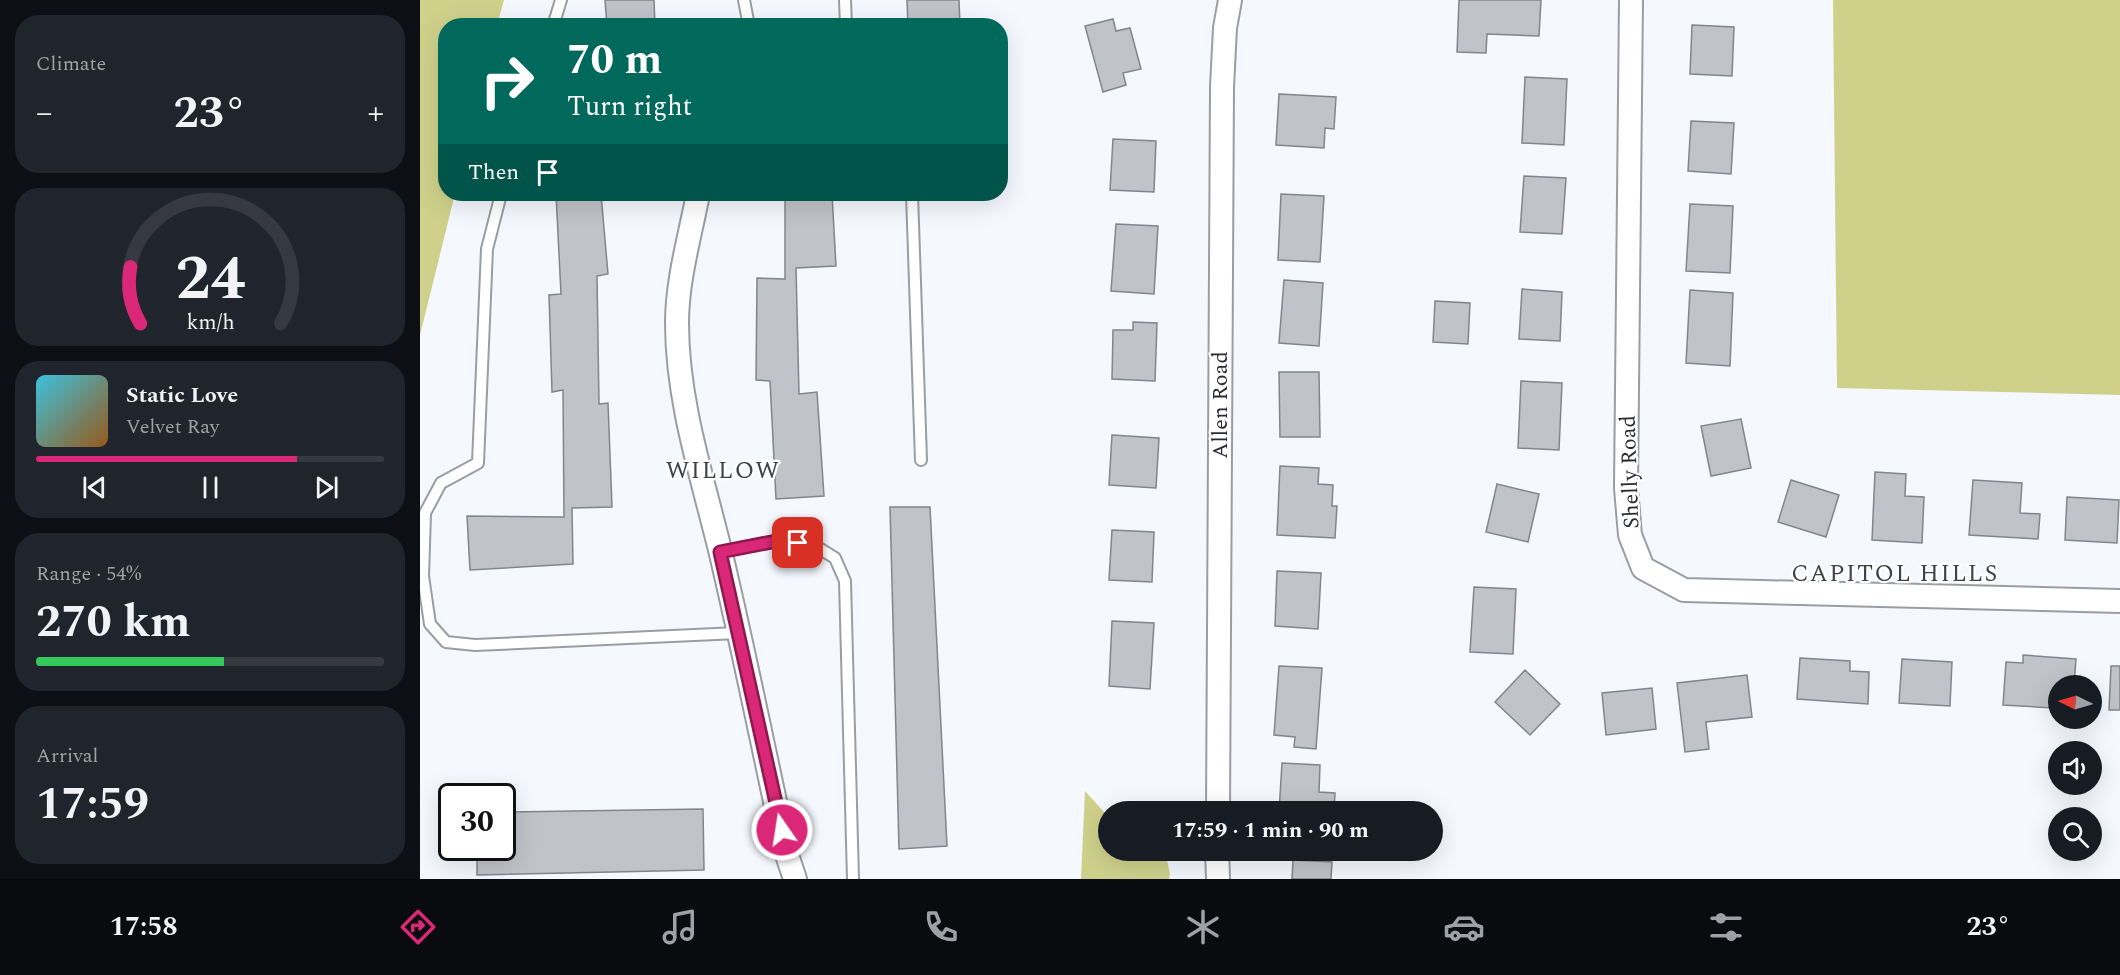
<!DOCTYPE html>
<meta charset="utf-8">
<style>
body{margin:0;font-family:Spectral,serif;background:#20242c;color:#f1f3f6;height:100vh;display:flex;flex-direction:column;font-size:22px;white-space:nowrap}
*{box-sizing:border-box;margin:0}
p{font-size:20px;color:#9ea1a6}
.icon{flex:none;width:33px;height:33px;fill:none;stroke:currentColor;stroke-width:2;stroke-linecap:round;stroke-linejoin:round}
.map{position:relative;flex:1;overflow:hidden}
.sheet{display:flex;flex-direction:column;gap:15px;padding:15px;background:#0d0f14;width:420px}
.sheet>*{flex:none}
.top-card{position:absolute;left:18px;top:18px;width:570px;height:183px;border-radius:24px;box-shadow:0 6px 24px #0002;background:#00695c;color:#fff;overflow:hidden}
.needle{width:39px;rotate:275deg}
.buttons{position:absolute;left:1628px;top:675px;display:grid;gap:12px}
.buttons a{display:grid;place-items:center;width:54px;height:54px;border-radius:50%;background:#171b24;box-shadow:0 6px 24px #0002;font-size:30px}
.speed{position:absolute;left:18px;top:783px;display:flex;gap:12px;font-size:30px;font-weight:700;text-align:center}
.speed>*{display:grid;place-content:center;width:78px;height:78px;border-radius:50%;background:#171b24;box-shadow:0 6px 24px #0002;line-height:1}
.speed .limit{border:3px solid #111;border-radius:9px;background:#fff;color:#111}
.pin{position:absolute;display:grid;place-items:center;width:51px;height:51px;color:#fff;margin:-26px;border-radius:12px;box-shadow:0 3px 9px #0006}
.me{position:absolute;width:66px;margin:-33px;rotate:347deg;stroke-linejoin:round;filter:drop-shadow(0 0 4px #0008)}
.turn{display:flex;align-items:center;gap:21px;height:126px;padding:0 30px;font-size:27px}
.turn .icon{width:78px;height:78px;stroke-width:2.5}
.turn b{display:block;font-size:42px;line-height:51px}
.then{display:flex;align-items:center;height:57px;padding:0 30px;background:#0003;gap:12px;font-size:22px}
.big{font-size:45px;font-weight:700;line-height:1.1}
.sheet .widget{flex:1;display:flex;flex-direction:column;justify-content:center;gap:9px;min-width:0;padding:0 21px;border-radius:24px;background:#20242c}
.sheet .dial{align-items:center;gap:0}
.dial svg{height:156px;overflow:visible;fill:none;stroke:#363941;stroke-width:7;stroke-linecap:round;text-anchor:middle}
.dial text{fill:#f1f3f6;stroke:none}
.song{display:flex;align-items:center;gap:18px}
.cover{width:72px;height:72px;border-radius:9px;background:linear-gradient(135deg,hsl(190 70% 55%),hsl(30 70% 35%))}
.played{height:6px;border-radius:3px;background:linear-gradient(90deg,#db2777 75%,#363941 75%)}
.keys{display:flex;justify-content:space-around;direction:ltr}
.heat{display:flex;justify-content:space-between;align-items:center;font-size:33px;direction:ltr}
.charge{height:9px;border-radius:4px;background:linear-gradient(90deg,#34c759 54%,#363941 0)}
.trip{position:absolute;left:678px;top:801px;width:345px;height:60px;border-radius:30px;background:#171b24;box-shadow:0 6px 24px #0002;font-weight:700;line-height:60px;text-align:center}
.menu{display:flex;height:96px;justify-content:space-around;align-items:center;background:#090b0e;color:#9ea1a6}
.menu .icon{width:42px;height:42px}
.menu .on{color:#db2777}
.menu b{font-size:27px;color:#f1f3f6}
main{display:flex;flex:1;min-height:0}
.map>svg:first-child{display:block}
.green{fill:#cfd18b}
.building{fill:#c1c3c9;stroke:#83858b;stroke-width:1.5}
.lines{fill:none;stroke-linecap:round;stroke-linejoin:round}
.lane-casing{stroke:#9a9da2;stroke-width:14}
.street-casing{stroke:#9a9da2;stroke-width:26}
.lane{stroke:#fff;stroke-width:10}
.street{stroke:#fff;stroke-width:22}
.route-casing{stroke:#8e194d;stroke-width:15}
.route{stroke:#db2777;stroke-width:10}
.labels{text-anchor:middle;dominant-baseline:central;stroke-width:4.5;stroke-linejoin:round;paint-order:stroke}
.street-label{font-size:22px;fill:#2b2c2f;stroke:#fff}
.neighbourhood-label{font-size:24px;letter-spacing:1.5px;fill:#404247;stroke:#fff}
</style>
<main>
<section class="sheet">
<div class="widget"><p>Climate</p>
<div class="heat"><a>−</a><b class="big">23°</b><a>+</a></div>
</div>
<div class="widget dial"><svg viewBox="0 0 100 80">
<path d="M14 69A42 42 0 1 1 86 69"/>
<path d="M14 69A42 42 0 0 1 9 40" stroke="#db2777"/>
<text x="50" y="56" font-size="32" font-weight="700">24</text>
<text x="50" y="72" font-size="11">km/h</text>
</svg></div>
<div class="widget">
<div class="song"><i class="cover"></i><div><b>Static Love</b><p>Velvet Ray</p></div></div>
<div class="played"></div>
<div class="keys"><svg class="icon" aria-label="previous" viewBox="0 0 24 24"><path d="M18 5L8 12l10 7zM5 5v14"/></svg><svg class="icon" aria-label="pause" viewBox="0 0 24 24"><path d="M8 5v14M16 5v14"/></svg><svg class="icon" aria-label="next" viewBox="0 0 24 24"><path d="M6 5l10 7-10 7zM19 5v14"/></svg></div>
</div>
<div class="widget"><p>Range · 54%</p><b class="big">270 km</b><div class="charge"></div></div>
<div class="widget"><p>Arrival</p><b class="big">17:59</b></div>
</section>
<div class="map">
<svg width="1700" height="879" viewBox="0 0 1700 879">
<rect width="100%" height="100%" fill="#f5f8fe"/>
<path class="green" d="M0,0H84L77,25L26,26V194H35L0,335Z
M1413,0H1700V395L1417,388Z
M665,791L684,812H688V850L745,851L750,874L749,879H661Z"/>
<path class="building" d="M185,0H234L235,26H187Z
M487,0H539L540,26H488Z
M1039,0H1121L1119,36L1067,34L1066,53L1037,52Z
M693,19L696,31L710,28L721,69L703,73L706,85L683,92L665,26Z
M1272,25L1314,27L1312,76L1270,74Z
M1105,77L1147,79L1144,145L1102,143Z
M859,94L916,97L914,129L905,128L904,148L856,145Z
M1271,121L1314,123L1311,174L1268,171Z
M693,139L736,141L734,192L690,190Z
M1104,176L1146,178L1142,234L1100,232Z
M136,194H181L188,274L177,276L179,404L188,403L192,507L152,508L153,564L50,570L47,516L144,517L143,390L132,392L129,295L141,294Z
M365,194H412L416,266L376,268L379,394L397,392L404,496L356,499L350,381L336,380L337,278L365,279Z
M861,194L904,196L900,262L858,260Z
M1270,204L1313,206L1310,273L1266,271Z
M696,224L738,226L734,294L691,291Z
M864,280L903,283L899,346L859,343Z
M1102,289L1142,292L1140,341L1099,339Z
M1270,290L1313,293L1310,366L1266,363Z
M1015,301L1050,303L1048,344L1013,342Z
M713,322L737,323L735,381L692,379L693,330H713Z
M859,372H899L900,437H860Z
M1101,381L1142,383L1139,450L1098,448Z
M1321,419L1331,468L1291,476L1281,426Z
M692,435L739,438L736,488L689,485Z
M860,466L899,468L898,484L913,485L912,506H917L915,538L857,535Z
M1455,472L1486,474L1485,496L1504,497L1502,543L1452,540Z
M1371,480L1419,495L1406,537L1358,522Z
M1553,480L1602,483L1600,513L1620,514L1618,539L1549,535Z
M1077,484L1119,494L1108,542L1066,532Z
M1647,497L1699,500L1697,543L1645,540Z
M470,507H510L527,846L479,849Z
M692,530L734,532L732,582L689,580Z
M857,571L901,573L898,629L855,626Z
M1054,587L1096,589L1093,654L1050,652Z
M692,621L734,623L730,689L689,686Z
M1603,655L1656,659L1654,686H1638V690L1634,689L1633,708L1583,705L1586,662L1603,663Z
M1380,658L1430,661V671L1449,672L1448,704L1377,699Z
M1482,659L1532,662L1530,706L1479,703Z
M859,666L902,668L896,749L874,747L875,737L854,735Z
M1691,666H1700V710H1689Z
M1105,670L1140,704L1110,735L1075,702Z
M1327,675L1332,717L1286,722L1289,749L1265,752L1257,683Z
M1232,688L1236,729L1186,735L1182,693Z
M862,763L900,765L899,792L915,793L914,812H859Z
M283,809L284,870L57,875V848H82V812Z
M873,860L912,862L911,879H872Z"/>
<g class="lines">
<defs>
<path id="lane" d="M324,0L329,26
M425,0L426,26
M133,26L141,0
M81,194L67,249L58,463L21,483L5,513L3,576L10,624L26,642L55,645L318,633
M492,194L501,460
M300,552L362,540L394,545L415,558L425,581L433,879"/>
<path id="street" d="M1211,0L1206,488L1210,535L1223,568L1264,590L1700,601
M278,194C270,236 257,280 257,323C257,401 282,476 300,550C324,651 344,752 366,852L375,879
M798,812L802,87L805,28L810,0
M797,850L798,879"/>
</defs>
<use href="#lane" class="lane-casing"/>
<use href="#street" class="street-casing"/>
<use href="#lane" class="lane"/>
<use href="#street" class="street"/>
</g>
<g class="lines">
<defs>
<path id="route" d="M362,830L300,552L362,540L378,543"/>
</defs>
<use href="#route" class="route-casing"/>
<use href="#route" class="route"/>
</g>
<g class="labels">
<g class="street-label">
<text transform="translate(800 405) rotate(-90)">Allen Road</text>
<text transform="translate(1210 472) rotate(-92)">Shelly Road</text>
</g>
<g class="neighbourhood-label">
<text x="303" y="471">WILLOW</text>
<text x="1475" y="574">CAPITOL HILLS</text>
</g>
</g>
</svg>
<div class="buttons">
<a><svg class="needle" viewBox="-14 -14 28 28"><path d="M0-13l5 13h-10z" fill="#e53935"/><path d="M0 13l5-13h-10z" fill="#9ea1a6"/></svg></a>
<a><svg class="icon" aria-label="sound" viewBox="0 0 24 24"><path d="M4 9h4l5-4v14l-5-4H4zM17 9q2 3 0 6"/></svg></a>
<a><svg class="icon" aria-label="search" viewBox="0 0 24 24"><circle cx="10" cy="10" r="6"/><path d="M15 15l6 6"/></svg></a>
</div>
<div class="speed"><div class="limit">30</div></div>
<div class="pin" style="left:378px;top:543px;background:#d93025"><svg class="icon" aria-label="arrive" viewBox="0 0 24 24"><path d="M6 21V4h12l-3 4 3 4H6"/></svg></div>
<svg class="me" style="left:362px;top:830px" viewBox="-20 -20 40 40"><circle r="17" fill="#db2777" stroke="#fff" stroke-width="3"/><path d="M0-11L8 9 0 5-8 9z" fill="#fff"/></svg>
<div class="trip">17:59 · 1 min · 90 m</div>
<div class="top-card">
<div class="turn"><svg class="icon" aria-label="right" viewBox="0 0 24 24"><path d="M7 20v-9h11M14 6l5 5-5 5"/></svg><div><b>70 m</b>Turn right</div></div>
<div class="then">Then<svg class="icon" aria-label="arrive" viewBox="0 0 24 24"><path d="M6 21V4h12l-3 4 3 4H6"/></svg></div>
</div>
</div>
</main>
<nav class="menu">
<b>17:58</b>
<svg class="icon on" aria-label="directions" viewBox="0 0 24 24"><path d="M12 3l9 9-9 9-9-9zM9 14v-3h6M13 9l2 2-2 2"/></svg>
<svg class="icon" aria-label="music" viewBox="0 0 24 24"><path d="M9 18V5l10-2v13"/><circle cx="6" cy="18" r="3"/><circle cx="16" cy="16" r="3"/></svg>
<svg class="icon" aria-label="phone" viewBox="0 0 24 24"><path d="M5 4h4l2 5-3 2q2 4 5 5l2-3 5 2v4C11 20 4 13 5 4z"/></svg>
<svg class="icon" aria-label="climate" viewBox="0 0 24 24"><path d="M12 3v18M4 7l16 10M4 17L20 7"/></svg>
<svg class="icon" aria-label="car" viewBox="0 0 24 24"><path d="M5 17H2v-5l4-1 3-4h7l3 4 3 1v5h-3M9 17h6M6 11h13"/><circle cx="7" cy="17" r="2"/><circle cx="17" cy="17" r="2"/></svg>
<svg class="icon" aria-label="filters" viewBox="0 0 24 24"><path d="M4 7h16M4 17h16"/><circle cx="9" cy="7" r="2"/><circle cx="15" cy="17" r="2"/></svg>
<b>23°</b>
</nav>
